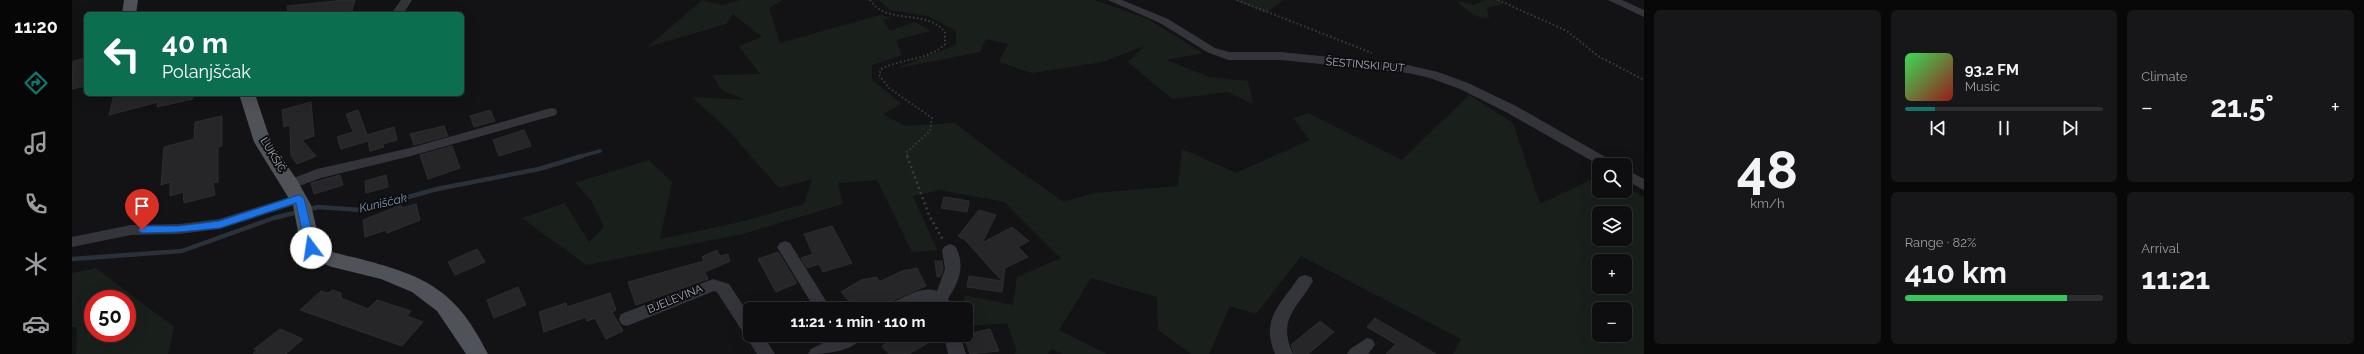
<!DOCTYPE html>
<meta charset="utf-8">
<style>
body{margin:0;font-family:Raleway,sans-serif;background:#171719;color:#f1f3f6;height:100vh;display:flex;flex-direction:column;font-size:15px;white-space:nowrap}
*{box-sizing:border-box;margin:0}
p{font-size:13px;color:#9b9c9f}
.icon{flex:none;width:22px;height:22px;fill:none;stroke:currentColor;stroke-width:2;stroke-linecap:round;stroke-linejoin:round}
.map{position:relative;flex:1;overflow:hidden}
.side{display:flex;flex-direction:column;gap:10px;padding:10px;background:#080809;width:720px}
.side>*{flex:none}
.banner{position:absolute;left:12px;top:12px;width:380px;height:84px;border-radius:6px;box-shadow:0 4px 16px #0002,0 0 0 1px #2e2e30;background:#0b6e4f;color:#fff;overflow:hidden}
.controls{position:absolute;left:1520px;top:158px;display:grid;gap:8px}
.controls a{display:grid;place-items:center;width:40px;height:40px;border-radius:6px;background:#0e0e10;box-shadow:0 4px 16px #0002,0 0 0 1px #2e2e30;font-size:20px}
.speed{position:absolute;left:12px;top:290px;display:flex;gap:8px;font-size:20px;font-weight:700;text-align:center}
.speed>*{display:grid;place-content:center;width:52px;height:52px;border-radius:50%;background:#0e0e10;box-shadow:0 4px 16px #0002,0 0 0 1px #2e2e30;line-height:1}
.speed .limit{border:6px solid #d22;background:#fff;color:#111}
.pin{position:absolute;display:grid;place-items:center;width:34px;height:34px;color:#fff;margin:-41px -17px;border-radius:50% 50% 50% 0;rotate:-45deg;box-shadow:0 0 4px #0007}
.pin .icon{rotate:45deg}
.me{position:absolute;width:44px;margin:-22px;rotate:346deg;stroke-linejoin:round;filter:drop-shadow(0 0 3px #0008)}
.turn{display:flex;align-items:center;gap:14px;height:84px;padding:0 12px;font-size:18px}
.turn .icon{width:52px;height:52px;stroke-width:2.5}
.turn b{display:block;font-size:28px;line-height:34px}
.big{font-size:30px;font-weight:700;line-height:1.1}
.side .widget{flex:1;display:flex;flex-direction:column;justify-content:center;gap:6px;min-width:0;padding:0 14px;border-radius:6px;background:#171719}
.side .dial{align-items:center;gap:0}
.dial b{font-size:52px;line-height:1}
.song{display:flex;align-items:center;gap:12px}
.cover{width:48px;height:48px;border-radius:6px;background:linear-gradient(135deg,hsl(130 70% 55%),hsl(0 70% 35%))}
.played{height:4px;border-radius:2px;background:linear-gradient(90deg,#0f766e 15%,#2e2e30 15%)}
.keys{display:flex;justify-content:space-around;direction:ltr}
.heat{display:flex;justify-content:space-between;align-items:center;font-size:22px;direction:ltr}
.charge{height:6px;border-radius:3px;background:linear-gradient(90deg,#34c759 82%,#2e2e30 0)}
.side .tiles{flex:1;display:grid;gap:10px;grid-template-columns:repeat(3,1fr)}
.widget:first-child{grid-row:span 2}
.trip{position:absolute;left:671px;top:302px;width:230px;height:40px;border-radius:6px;background:#0e0e10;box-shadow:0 4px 16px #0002,0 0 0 1px #2e2e30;font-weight:700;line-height:40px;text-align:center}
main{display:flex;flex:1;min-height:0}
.tab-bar{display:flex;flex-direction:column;width:72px;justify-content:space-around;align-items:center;background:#060606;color:#9b9c9f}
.tab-bar .icon{width:28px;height:28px}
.tab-bar .on{color:#0f766e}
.tab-bar b{font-size:18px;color:#f1f3f6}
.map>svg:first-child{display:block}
.green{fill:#19201b;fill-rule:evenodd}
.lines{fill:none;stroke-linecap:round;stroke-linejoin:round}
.stream-far1{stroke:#29313a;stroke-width:3.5}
.stream{stroke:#29313a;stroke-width:4.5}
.building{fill:#262629;stroke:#2d2d31}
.path-far1{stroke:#3a3c41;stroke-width:2;stroke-dasharray:1.5 2.5;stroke-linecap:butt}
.path{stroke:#3a3c41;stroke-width:2.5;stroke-dasharray:2 3.5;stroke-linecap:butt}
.minor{fill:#34353a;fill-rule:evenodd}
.major{fill:#505259;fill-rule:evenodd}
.route{fill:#1a73e8;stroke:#114b97}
.labels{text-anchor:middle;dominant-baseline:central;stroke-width:4;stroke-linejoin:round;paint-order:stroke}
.street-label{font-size:11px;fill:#a4a9b6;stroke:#0e0e10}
.water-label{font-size:12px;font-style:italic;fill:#7995b3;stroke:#0e0e10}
</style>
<main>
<nav class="tab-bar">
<b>11:20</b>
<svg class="icon on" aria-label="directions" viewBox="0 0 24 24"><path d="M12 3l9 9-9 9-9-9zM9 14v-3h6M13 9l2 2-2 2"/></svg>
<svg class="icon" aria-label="music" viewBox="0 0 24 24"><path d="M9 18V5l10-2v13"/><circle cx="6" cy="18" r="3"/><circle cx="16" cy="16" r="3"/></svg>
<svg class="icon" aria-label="phone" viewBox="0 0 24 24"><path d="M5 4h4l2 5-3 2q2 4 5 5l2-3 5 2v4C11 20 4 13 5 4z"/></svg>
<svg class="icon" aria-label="climate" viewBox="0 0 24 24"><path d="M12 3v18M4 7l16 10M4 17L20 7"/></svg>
<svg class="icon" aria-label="car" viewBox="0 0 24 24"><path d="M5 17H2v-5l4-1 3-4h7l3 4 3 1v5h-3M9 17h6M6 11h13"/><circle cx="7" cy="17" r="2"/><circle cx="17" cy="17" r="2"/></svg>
</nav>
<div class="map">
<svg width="1572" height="354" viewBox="0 0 1572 354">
<rect width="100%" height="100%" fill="#131315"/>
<path class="green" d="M630,0L650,5L668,0H711L697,8L708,43L808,15L820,18L811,20L818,31L843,22L859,31L824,40L830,55L800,65V80L830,104L811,114L833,126L883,123L927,157L992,202L1021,193L1106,186L1110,149L1164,173L1238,140L1221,118L1236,113L1330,160L1397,95L1441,123L1468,204L1527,176V191H1553V187L1572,197V354H1381L1389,339L1229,256L1184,314L1158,306L1137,354H1119L1086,330L1085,297L1019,278L987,330L1035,354H992L979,349L976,354H942L945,352L935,323L896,326L892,295L941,305L945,277L989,258L933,202L868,190L841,196L865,250L840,252L805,180L766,183L771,204L671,234L514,265L450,218L493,203L517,242L532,227L519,200L503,183L577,160L600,182L588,239L664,223L732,204L740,179L707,188L657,131L620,97L673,100L650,90L640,75L688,74L667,46L690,37L661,14L654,24L576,47ZM1527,213H1553V239H1527ZM1527,261H1553V287H1527ZM1527,309H1553V335H1527Z
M807,0H1023L1076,19L1131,53L1095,60L1137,77L1176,81L1181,104L1156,92L1100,99L1056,62L1072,46L1031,62L960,73L927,62L936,44L914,39L908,52L822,69L884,45V31L856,16L818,10Z
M1161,0H1211L1194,13Z
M1384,0L1402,5L1414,0H1428L1431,4L1415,8L1417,18C1403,19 1393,9 1384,0Z
M24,268L102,327L96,354H4L5,327H0V273ZM21,299H55V333H21Z"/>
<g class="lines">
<path class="stream-far1" d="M506,157L528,151"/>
<path class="stream" d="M235,210L246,207L289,210L365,189L467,169L510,156
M0,259L110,251L202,218L226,212"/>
</g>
<path class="building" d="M273,0H283L280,11L216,14L215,6Z
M14,58V86L0,89L1,61Z
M42,94H120L121,99L85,107L86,102L37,115Z
M239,102L242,136L230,140L244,156L225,164L219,156L218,125L212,127L210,110Z
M286,110L295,135L322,127L325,140L311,144L312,147L298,151L296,141L269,149L265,137L281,132L274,114Z
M418,110L423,121L402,127L398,116Z
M150,116V146L146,147V182L141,183L143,195L112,203L111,192L98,196V182L89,185L92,147L122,139L123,122Z
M372,126L376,136L342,145L338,134Z
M452,130L459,146L427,156L421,140Z
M380,146L388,168L356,179L348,155Z
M268,175L271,185L242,194L239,183Z
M314,175L316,187L294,193L293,181Z
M872,197L897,201L895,212L869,208Z
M344,204L348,220L315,233L314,230L293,237L291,220L329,205L330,208Z
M907,210L924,215L910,243L940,227L957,241L946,247L956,257L933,268L930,292L895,287L897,276L930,281L893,240L886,236Z
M760,226L780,263L751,272L747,264L735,268L729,258L741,254L732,234Z
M405,249L413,262L383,275L376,262Z
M645,250L648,256L656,254L658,261L633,272L636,279L564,305L556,282L632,261L630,257Z
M706,252L725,283L704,292L686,259Z
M863,261H870L871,269L869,276L865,277Z
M845,268L854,286L801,309H784L769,292L789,280L805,277L807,282L830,271Z
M446,287L454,305L422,318L415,300Z
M261,290L269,293V298L296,309L305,300L339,311L335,316L351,322L330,346L228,310L249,291L256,293Z
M538,293L544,310L540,312L551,331L534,339L523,318L515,321L514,317L472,332L467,312L494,303L495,307Z
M1303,318L1364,354H1314L1324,344L1295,327Z
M1248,321L1262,332L1236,354H1222L1219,345Z
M208,329L231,339L214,354H181L185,350L182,349Z
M918,329L927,351L898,354L891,335Z
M829,335H870L837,354H817L810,346Z"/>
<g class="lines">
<path class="path-far1" d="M798,0C815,26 854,8 873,32V44C856,61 830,58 809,69L807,75L817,88L860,118L858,131L834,153L836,157
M1165,0L1300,53
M1426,0L1495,31L1526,56L1572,80"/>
<path class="path" d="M835,156L857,215L871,240"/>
<path class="minor" d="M329,0H340L331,14H319Z
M1036,0H1050L1096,19L1143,48L1157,52H1209L1336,65L1366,72L1396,83L1444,106L1542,162L1544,165H1527L1434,112L1388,89L1358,78L1336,73L1209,60H1156L1135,52L1088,23Z
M1536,0H1550L1572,10V17Z
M479,108L484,109L485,112L484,115L339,156L249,178L219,189L212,184L214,181L245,169L338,148Z
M1553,169L1572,179V190L1553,180Z
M227,194L232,196L234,199L232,202L148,229L107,234L59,235L0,247V237L59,225L107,224L147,219Z
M713,241L718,243L759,309H743L705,247L708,243Z
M878,244L883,246C894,265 887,282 876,299L882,309H866L862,303L856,301L838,309H815L817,304C832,298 849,285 865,291L873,269L870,250L873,246Z
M1233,275L1239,277L1241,281C1225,309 1205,319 1221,354H1203C1188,319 1209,304 1227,277Z
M641,279L657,284L678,316V335H691L703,354H685L645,292L642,291L555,326L549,324L547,319L549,314Z
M767,335H791C783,352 753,354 736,354L739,349Z
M872,335H888L894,354H876Z
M1295,338L1301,340L1303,345L1296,354H1275L1278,349Z"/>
<path class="major" d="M52,0H66L64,14H50Z
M167,94H183L199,142L225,180L239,205L249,247C264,255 280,256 296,261C359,278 386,294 416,354H394L365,311L340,292L309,279L260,267L235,257L229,248L221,205L182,142Z"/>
</g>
<path class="route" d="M227,195L232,198L244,248L239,252L234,248L224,203L148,228L107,232L70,233L66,230L70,226H107L147,221Z"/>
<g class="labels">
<g class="street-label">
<text transform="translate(1293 65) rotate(5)">ŠESTINSKI PUT</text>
<text transform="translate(201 155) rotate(59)">LUKŠIĆ</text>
<text transform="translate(603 299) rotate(-22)">BJELEVINA</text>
</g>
<g class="water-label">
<text transform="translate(311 203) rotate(-13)">Kuniščak</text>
</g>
</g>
</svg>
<div class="controls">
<a><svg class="icon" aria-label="search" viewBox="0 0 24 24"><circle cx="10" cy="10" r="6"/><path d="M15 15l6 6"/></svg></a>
<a><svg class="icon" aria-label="layers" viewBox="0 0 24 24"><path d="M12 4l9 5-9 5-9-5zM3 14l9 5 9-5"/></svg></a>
<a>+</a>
<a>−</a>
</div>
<div class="speed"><div class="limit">50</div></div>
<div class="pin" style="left:70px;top:230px;background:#d93025"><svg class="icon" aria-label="arrive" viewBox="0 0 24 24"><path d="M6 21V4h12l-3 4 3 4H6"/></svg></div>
<svg class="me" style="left:239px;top:248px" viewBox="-20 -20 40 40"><circle r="19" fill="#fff"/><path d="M0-13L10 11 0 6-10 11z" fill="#1a73e8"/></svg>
<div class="trip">11:21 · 1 min · 110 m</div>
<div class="banner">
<div class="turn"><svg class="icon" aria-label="left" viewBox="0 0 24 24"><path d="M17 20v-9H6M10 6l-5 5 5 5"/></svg><div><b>40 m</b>Polanjščak</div></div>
</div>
</div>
<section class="side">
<div class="tiles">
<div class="widget dial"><b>48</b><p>km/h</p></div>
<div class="widget">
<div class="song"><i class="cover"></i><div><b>93.2 FM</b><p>Music</p></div></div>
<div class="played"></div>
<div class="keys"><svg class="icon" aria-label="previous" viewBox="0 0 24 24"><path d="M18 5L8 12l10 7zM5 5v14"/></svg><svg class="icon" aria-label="pause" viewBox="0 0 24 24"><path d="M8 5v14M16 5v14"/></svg><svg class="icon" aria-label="next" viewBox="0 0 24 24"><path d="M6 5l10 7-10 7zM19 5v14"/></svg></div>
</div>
<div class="widget"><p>Climate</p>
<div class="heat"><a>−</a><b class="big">21.5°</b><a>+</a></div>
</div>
<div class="widget"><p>Range · 82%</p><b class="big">410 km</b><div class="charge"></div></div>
<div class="widget"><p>Arrival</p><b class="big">11:21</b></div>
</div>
</section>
</main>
